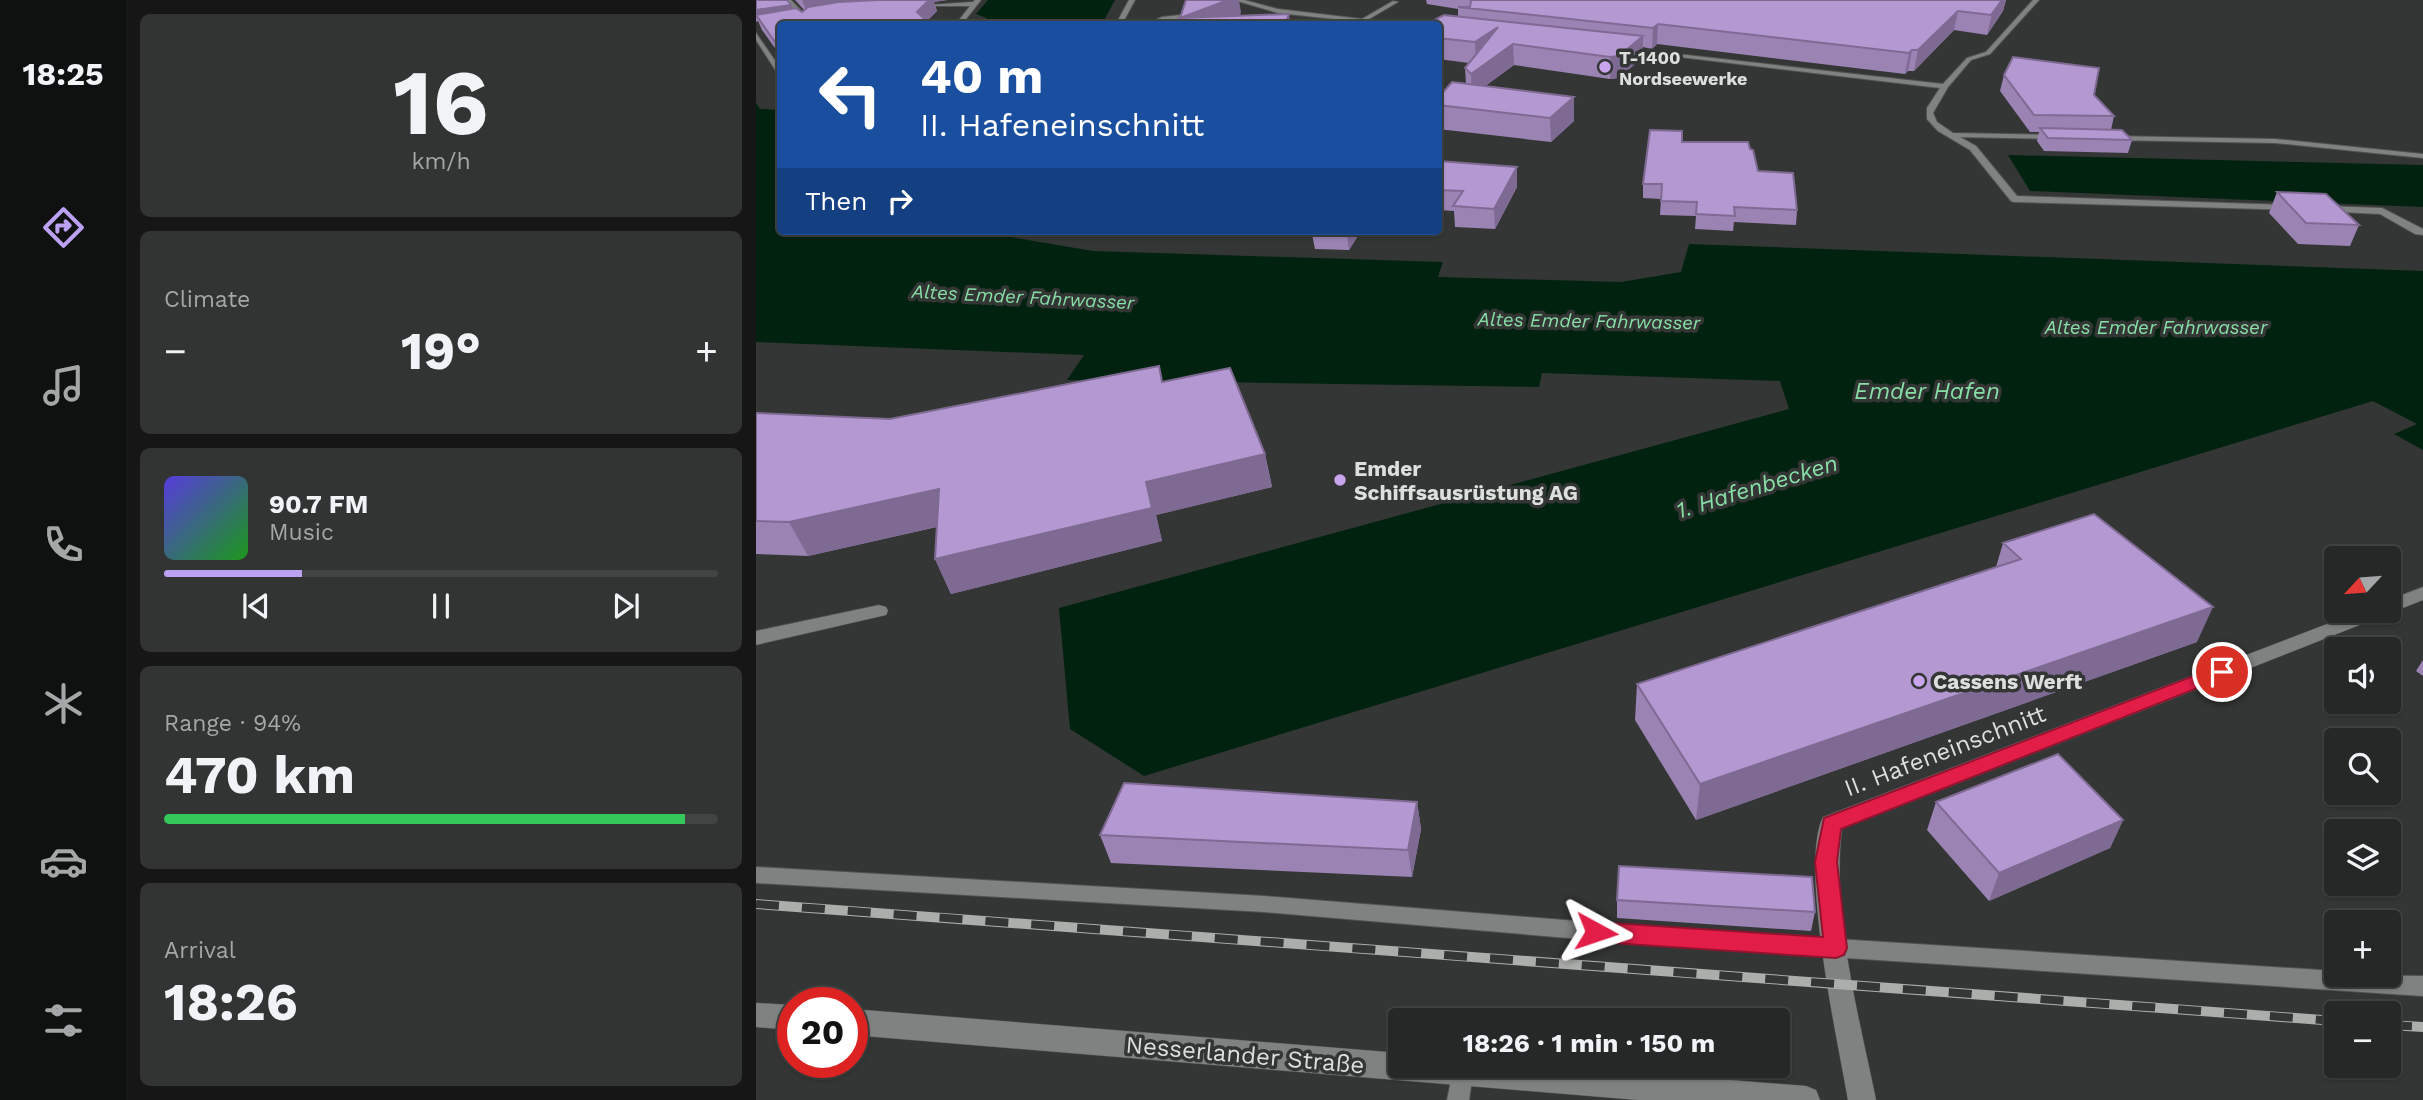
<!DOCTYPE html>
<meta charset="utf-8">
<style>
body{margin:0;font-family:"Work Sans",sans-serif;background:#323433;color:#f1f3f6;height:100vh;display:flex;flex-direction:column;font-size:26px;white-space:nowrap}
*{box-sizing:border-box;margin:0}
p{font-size:23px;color:#a4a6a7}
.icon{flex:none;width:38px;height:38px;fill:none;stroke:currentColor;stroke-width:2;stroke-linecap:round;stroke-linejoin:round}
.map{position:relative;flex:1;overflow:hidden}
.side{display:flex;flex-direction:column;gap:14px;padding:14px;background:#151615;width:630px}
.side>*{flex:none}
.hud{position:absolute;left:21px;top:21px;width:665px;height:214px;border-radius:7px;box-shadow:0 2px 5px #0004,0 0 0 2px #424444;background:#1a4fa0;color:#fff;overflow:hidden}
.needle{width:46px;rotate:244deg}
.fabs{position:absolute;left:1568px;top:546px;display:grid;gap:14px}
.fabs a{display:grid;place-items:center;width:77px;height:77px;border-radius:7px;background:#262827;box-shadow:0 2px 5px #0004,0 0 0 2px #424444;font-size:35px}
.speed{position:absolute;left:21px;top:987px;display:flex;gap:14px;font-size:35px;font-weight:700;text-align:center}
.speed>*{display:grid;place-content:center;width:91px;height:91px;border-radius:50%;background:#262827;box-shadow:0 2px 5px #0004,0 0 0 2px #424444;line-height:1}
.speed .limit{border:10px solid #d22;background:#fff;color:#111}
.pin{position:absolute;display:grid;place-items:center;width:60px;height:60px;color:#fff;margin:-30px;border:4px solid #fff;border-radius:50%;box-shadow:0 2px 7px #0007}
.me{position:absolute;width:77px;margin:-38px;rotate:95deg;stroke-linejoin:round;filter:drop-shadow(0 0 5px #0008)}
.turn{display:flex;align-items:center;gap:24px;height:147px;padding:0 28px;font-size:32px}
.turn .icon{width:91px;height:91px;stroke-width:2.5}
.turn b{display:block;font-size:49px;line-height:60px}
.then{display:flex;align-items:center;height:66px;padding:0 28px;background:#0003;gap:14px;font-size:26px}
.big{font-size:52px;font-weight:700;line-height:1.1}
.side .card{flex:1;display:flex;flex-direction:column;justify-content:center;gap:10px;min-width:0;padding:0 24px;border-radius:10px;background:#323433}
.side .dial{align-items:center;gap:0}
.dial b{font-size:91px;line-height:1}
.song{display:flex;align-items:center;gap:21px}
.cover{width:84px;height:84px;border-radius:10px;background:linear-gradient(135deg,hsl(250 70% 55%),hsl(120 70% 35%))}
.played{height:7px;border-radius:4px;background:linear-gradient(90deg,#bca0f2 25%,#424444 25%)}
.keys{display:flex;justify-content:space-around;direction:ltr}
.heat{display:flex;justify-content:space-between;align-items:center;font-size:38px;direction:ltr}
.charge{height:10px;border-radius:5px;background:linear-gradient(90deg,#34c759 94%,#424444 0)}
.trip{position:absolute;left:632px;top:1008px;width:402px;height:70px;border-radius:7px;background:#262827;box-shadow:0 2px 5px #0004,0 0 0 2px #424444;font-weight:700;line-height:70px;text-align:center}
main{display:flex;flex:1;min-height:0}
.tabs{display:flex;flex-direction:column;width:126px;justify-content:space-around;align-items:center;background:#0f1010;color:#a4a6a7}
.tabs .icon{width:49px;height:49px}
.tabs .active{color:#bca0f2}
.tabs b{font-size:32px;color:#f1f3f6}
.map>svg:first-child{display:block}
.water{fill:#022210}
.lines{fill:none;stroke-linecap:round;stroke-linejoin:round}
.lane-casing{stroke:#515351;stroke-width:2}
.street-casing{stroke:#515351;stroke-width:1}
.secondary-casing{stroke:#515351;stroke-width:1}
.lane{fill:#7f8280;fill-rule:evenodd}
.street{fill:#7f8280;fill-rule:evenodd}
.secondary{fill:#7f8280;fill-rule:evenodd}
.rail-casing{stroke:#acaeac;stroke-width:10}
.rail{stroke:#333634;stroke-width:8;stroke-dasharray:23;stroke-linecap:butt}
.wall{fill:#9b83b4}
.shaded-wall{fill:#7e6a92}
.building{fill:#b498d1;stroke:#7e6a92;stroke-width:2}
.route{fill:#e11d48;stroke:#92132f;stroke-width:2}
.poi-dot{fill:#c9a5ee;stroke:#333634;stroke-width:2.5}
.labels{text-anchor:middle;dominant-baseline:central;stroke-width:7;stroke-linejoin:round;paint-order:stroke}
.far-poi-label{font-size:18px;font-weight:bold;fill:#dddfdd;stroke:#333634;text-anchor:start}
.far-water-label{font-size:19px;font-style:italic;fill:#87dea6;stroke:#333634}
.poi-label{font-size:21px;font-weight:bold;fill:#dddfdd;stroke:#333634;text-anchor:start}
.water-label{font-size:23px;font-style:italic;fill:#87dea6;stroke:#333634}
.near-street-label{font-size:24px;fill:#dddfdd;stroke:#333634}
</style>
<main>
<nav class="tabs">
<b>18:25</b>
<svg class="icon active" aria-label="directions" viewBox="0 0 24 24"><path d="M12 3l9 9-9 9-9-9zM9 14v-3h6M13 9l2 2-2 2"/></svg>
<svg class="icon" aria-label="music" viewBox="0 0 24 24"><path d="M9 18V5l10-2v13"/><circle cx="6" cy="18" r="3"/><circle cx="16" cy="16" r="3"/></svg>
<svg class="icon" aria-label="phone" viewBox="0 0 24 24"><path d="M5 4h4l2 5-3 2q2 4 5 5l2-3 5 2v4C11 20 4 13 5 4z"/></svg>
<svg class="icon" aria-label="climate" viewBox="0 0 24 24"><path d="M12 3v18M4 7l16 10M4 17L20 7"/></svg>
<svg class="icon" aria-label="car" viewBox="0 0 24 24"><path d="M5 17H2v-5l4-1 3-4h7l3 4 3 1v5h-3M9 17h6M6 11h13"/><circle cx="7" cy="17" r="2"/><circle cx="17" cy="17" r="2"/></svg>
<svg class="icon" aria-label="filters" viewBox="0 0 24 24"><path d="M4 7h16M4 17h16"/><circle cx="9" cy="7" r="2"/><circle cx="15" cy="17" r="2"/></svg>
</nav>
<section class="side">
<div class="card dial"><b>16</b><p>km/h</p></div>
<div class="card"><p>Climate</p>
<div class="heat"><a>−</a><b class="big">19°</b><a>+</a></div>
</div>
<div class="card">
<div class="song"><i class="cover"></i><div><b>90.7 FM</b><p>Music</p></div></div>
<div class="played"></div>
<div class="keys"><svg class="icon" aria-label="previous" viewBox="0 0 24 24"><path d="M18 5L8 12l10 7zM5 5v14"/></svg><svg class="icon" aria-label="pause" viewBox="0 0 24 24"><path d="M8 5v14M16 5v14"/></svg><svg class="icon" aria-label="next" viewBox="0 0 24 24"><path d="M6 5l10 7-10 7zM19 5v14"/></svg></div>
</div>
<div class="card"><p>Range · 94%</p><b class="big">470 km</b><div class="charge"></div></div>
<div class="card"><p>Arrival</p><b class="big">18:26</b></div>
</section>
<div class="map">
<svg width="1667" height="1100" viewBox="0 0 1667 1100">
<rect width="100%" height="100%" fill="#333634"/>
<path class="water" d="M232,0H359L346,24H226L231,18L220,14Z
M0,103L4,109L24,110V231H219L337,251L687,262L682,277L865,282L925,272L933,244L1667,271V450L1638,434L1661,424L1617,401L388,776L314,729L303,608L1033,409L1024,381L786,373L783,387L311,380L328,355L0,342Z
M1252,155L1667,165V207L1274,191Z"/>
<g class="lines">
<defs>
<path id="lane" d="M29,0H35L58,24H52Z
M219,0H225L206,24H200L214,6H157L217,2Z
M373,0H379L366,24H360Z
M478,0H488L522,9L606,19L637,1L642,2L613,19L640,24H625L522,13Z
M1277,0H1283L1234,54L1215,60L1192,87L1177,113L1181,122L1197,133L1303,135L1304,137L1300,139L1204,137L1220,146L1261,196L1534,205L1538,208L1537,210L1258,202L1255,201L1214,150L1182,131L1171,119V108L1184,88L865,50L868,48L1187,84L1211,58L1230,52Z
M443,13L445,16L391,24L406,17Z
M0,33L24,68V75L22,74L0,40Z
M1355,136L1519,139L1667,154V158L1519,143L1352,140L1351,138Z
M1568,206L1626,208L1667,229V235L1659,234L1624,214L1565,211L1564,209Z
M0,867L508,896L895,927L1580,971V975L1667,976V996L895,945L508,912L0,883Z
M698,1066H714L717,1072L713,1100H691Z"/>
<path id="street" d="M1667,587V600L1086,829C1075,914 1103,1016 1120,1100H1092C1082,1042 1043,866 1067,817L1605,611H1633V600Z
M123,605L130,607L132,611L130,615L0,645V631Z"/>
<path id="secondary" d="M0,1003L37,1005V1030L0,1027Z
M96,1009L644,1053V1066H797L1050,1086L1060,1090L1064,1100H882L96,1035Z"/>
</defs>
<use href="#lane" class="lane-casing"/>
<use href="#street" class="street-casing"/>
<use href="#secondary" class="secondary-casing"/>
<use href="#lane" class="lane"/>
<use href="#street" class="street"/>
<use href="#secondary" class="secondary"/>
<defs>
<path id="rail" d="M0,904L1580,1021
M1633,1025L1667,1027"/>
</defs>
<use href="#rail" class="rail-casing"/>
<use href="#rail" class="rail"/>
</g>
<path class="wall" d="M0,0L46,12L48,10L39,0H191L178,2L181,11L171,21L24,24V55L6,30L2,21L0,22Z
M670,0H1250L1247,11L1231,35L1198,30L1158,71H1152L1149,74L901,44L896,49L887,47V57L863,78L854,79L758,65L729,86L818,97V121L795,142L682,129V98L710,84L709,68L713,63L682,59V24L702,16V9L671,4Z
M1248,75L1338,95L1358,116L1355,130L1376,140L1372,153L1288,151L1281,141L1283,132H1274L1244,91Z
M994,149L1002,171L1041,210L1040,225L978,222L977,231L939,229L940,216L904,215L905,199L887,198V184Z
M682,161L761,167V187L739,229L699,227L698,211L682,210Z
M1521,192L1603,225L1594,246L1542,244L1513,213Z
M486,231H517L514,235L486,234Z
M605,231L593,250L559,249L556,234Z
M407,382L509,454L516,487L400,515L406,541L195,594L179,559L181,527L52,556L0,554V413L134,419Z
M1247,543L1441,642L940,820L879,720L881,684L1240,567Z
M1667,660V676L1660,671Z
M661,802L665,829L656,877L355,863L344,835Z
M1180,802L1367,820L1354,848L1233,901L1171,830Z
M861,900L1059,912L1055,931L861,918Z"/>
<path class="shaded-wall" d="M46,0H191L178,2L181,11L168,24L51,13Z
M472,0H483L485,12L484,16L463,24L424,18Z
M1239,0H1250L1247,11L1231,35Z
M35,5L39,15H0V10Z
M1202,11L1198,30L1158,71L1162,50Z
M533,14L534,24H529Z
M902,24L901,44L896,49L897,28Z
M742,27L720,63L719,42Z
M887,36V57L863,78L854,79V57Z
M757,44L758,65L716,96L715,74Z
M1156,50L1152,71L1149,74L1153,53Z
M818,97V121L795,142L794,118Z
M761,167V187L739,229L738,209Z
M594,231H605L593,250L591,236Z
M509,454L516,487L400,515L406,541L195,594L179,559L390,482Z
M183,489L198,523L52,556L33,522Z
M1457,607L1441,642L940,820L944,784Z
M661,802L665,829L656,877L652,850Z
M1367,820L1354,848L1233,901L1243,873Z"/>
<path class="building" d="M0,0H31L35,5L0,10Z
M122,0H173L161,12L174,24H24V49L0,15L40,8L46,12L52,7L82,2Z
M430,0H472L424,18Z
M715,0H1246L1235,15L1202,11L1162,50H1156L1153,53L902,24L897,28L702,7H714Z
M533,14L529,24H420L423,18Z
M688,15L887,36L863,56L854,57L757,44L715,74L709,68L742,27L719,42L682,38V24H670Z
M1257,57L1343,68L1338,95L1358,116L1278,115L1248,75Z
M696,82L818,97L794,118L682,105V98Z
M1284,128L1366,130L1376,140L1292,138Z
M894,130L926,131V142H992L994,149L997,150L1002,171L1037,173L1041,210L978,207L979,216L940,214L941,202L905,201L906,184H887Z
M682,161L761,167L738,209L697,206L707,191L682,190Z
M1521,192L1570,194L1603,225L1550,223Z
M559,231H594L591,236L556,234Z
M403,366L406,382L474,368L509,454L390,482L396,508L179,559L183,489L33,522L0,521V413L134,419Z
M1338,514L1457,607L944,784L881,684L1265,559L1247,543Z
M1302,754L1367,820L1243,873L1180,802Z
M368,783L661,802L652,850L344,835Z
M863,866L1056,877L1059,912L861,900Z"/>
<path class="route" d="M1466,665L1472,667L1475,672L1472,676L1085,829L1081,862L1091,948L1088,955L1080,958L840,942L832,939L828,932L832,924L840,922L1067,937L1059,862L1068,818Z"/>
<g class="poi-dot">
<circle cx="849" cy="67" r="7"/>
<circle cx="584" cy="480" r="7"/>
<circle cx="1163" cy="681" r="7"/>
</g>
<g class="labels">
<g class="far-poi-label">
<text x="863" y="57">T-1400<tspan x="863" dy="21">Nordseewerke</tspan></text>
</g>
<g class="far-water-label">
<text transform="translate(267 297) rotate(3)">Altes Emder Fahrwasser</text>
<text transform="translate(833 321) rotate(1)">Altes Emder Fahrwasser</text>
<text x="1400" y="327">Altes Emder Fahrwasser</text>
</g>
<g class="poi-label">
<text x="598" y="468">Emder<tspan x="598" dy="24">Schiffsausrüstung AG</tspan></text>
<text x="1177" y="681">Cassens Werft</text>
</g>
<g class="water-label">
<text x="1171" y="391">Emder Hafen</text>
<text transform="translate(1001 487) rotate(-17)">1. Hafenbecken</text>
</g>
<g class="near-street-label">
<text transform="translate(1189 751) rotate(-21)">II. Hafeneinschnitt</text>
<text transform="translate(489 1055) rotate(5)">Nesserlander Straße</text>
</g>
</g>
</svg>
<div class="fabs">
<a><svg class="needle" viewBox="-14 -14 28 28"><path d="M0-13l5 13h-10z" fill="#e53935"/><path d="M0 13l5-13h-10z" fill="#a4a6a7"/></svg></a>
<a><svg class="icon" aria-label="sound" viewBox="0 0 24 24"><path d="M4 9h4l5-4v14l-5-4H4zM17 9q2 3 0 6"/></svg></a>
<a><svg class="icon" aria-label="search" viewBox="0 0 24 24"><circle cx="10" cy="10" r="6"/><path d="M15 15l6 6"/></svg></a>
<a><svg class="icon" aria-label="layers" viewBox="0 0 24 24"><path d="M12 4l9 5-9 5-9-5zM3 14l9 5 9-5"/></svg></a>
<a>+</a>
<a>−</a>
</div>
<div class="speed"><div class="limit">20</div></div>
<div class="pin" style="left:1466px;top:672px;background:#d93025"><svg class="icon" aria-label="arrive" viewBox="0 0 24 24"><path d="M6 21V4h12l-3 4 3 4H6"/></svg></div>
<svg class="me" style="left:840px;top:932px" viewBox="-20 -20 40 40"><path d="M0-17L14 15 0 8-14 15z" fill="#e11d48" stroke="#fff" stroke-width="4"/></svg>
<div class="trip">18:26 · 1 min · 150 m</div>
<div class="hud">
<div class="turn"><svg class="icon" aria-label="left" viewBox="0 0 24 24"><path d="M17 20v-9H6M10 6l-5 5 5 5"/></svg><div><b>40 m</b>II. Hafeneinschnitt</div></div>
<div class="then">Then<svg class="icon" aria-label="right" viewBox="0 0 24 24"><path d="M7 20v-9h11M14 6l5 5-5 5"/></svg></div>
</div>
</div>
</main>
